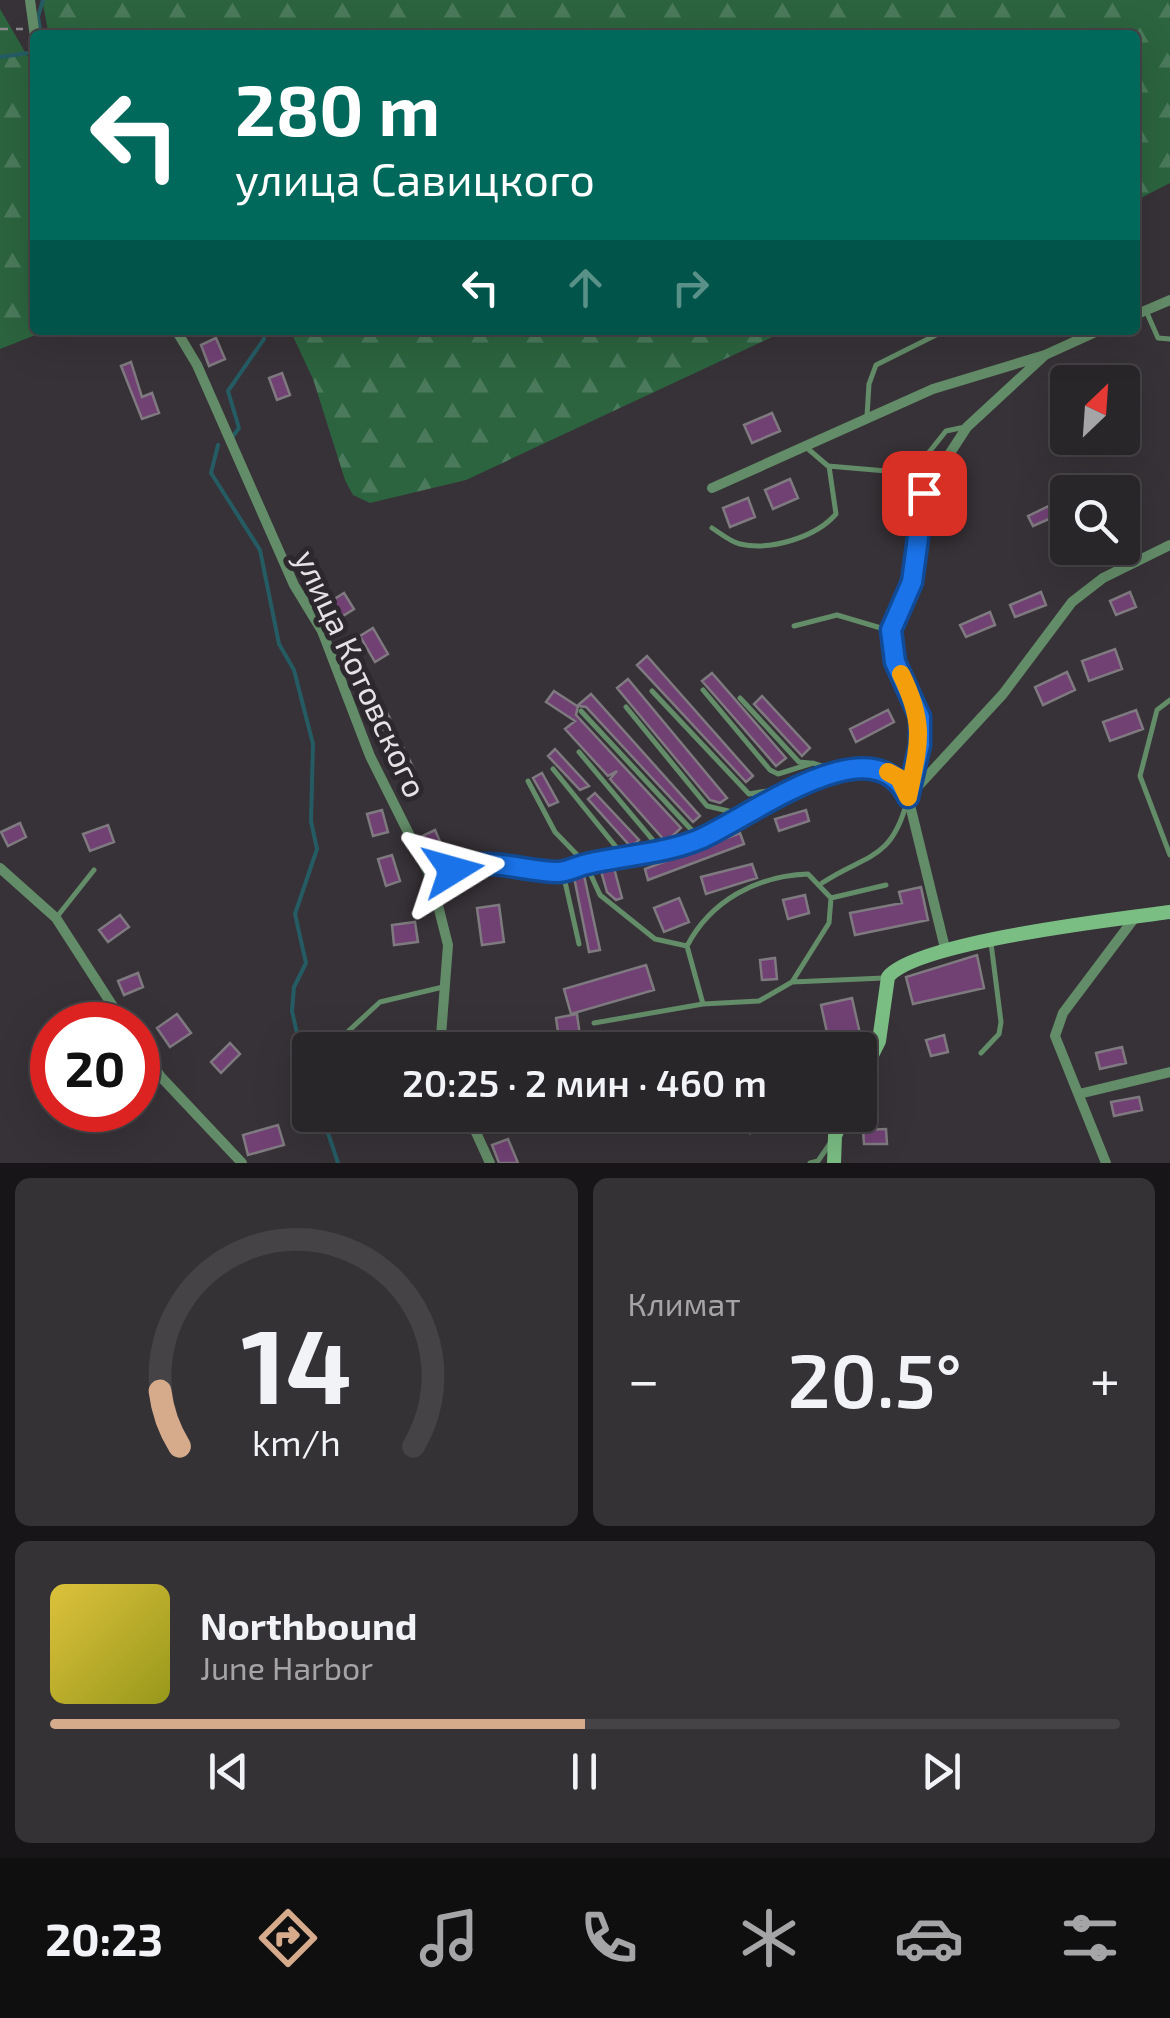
<!DOCTYPE html>
<html lang="ru">
<meta charset="utf-8">
<style>
body{margin:0;font-family:"Exo 2",sans-serif;background:#353235;color:#f1f3f6;height:100vh;display:flex;flex-direction:column;font-size:38px;white-space:nowrap}
*{box-sizing:border-box;margin:0}
p{font-size:32px;color:#a5a5a8}
.icon{flex:none;width:55px;height:55px;fill:none;stroke:currentColor;stroke-width:2;stroke-linecap:round;stroke-linejoin:round}
.map{position:relative;height:1163px;overflow:hidden}
.details{display:flex;flex-direction:column;gap:15px;padding:15px;background:#171517;flex:1}
.details>*{flex:none}
.guide{position:absolute;left:30px;top:30px;width:1110px;height:305px;border-radius:10px;box-shadow:0 10px 40px #0002,0 0 0 2px #454346;background:#00695c;color:#fff;overflow:hidden}
.needle{width:65px;rotate:25deg}
.controls{position:absolute;left:1050px;top:365px;display:grid;gap:20px}
.controls a{display:grid;place-items:center;width:90px;height:90px;border-radius:10px;background:#292629;box-shadow:0 10px 40px #0002,0 0 0 2px #454346;font-size:50px}
.speed{position:absolute;left:30px;top:1002px;display:flex;gap:20px;font-size:50px;font-weight:700;text-align:center}
.speed>*{display:grid;place-content:center;width:130px;height:130px;border-radius:50%;background:#292629;box-shadow:0 10px 40px #0002,0 0 0 2px #454346;line-height:1}
.speed .limit{border:15px solid #d22;background:#fff;color:#111}
.pin{position:absolute;display:grid;place-items:center;width:85px;height:85px;color:#fff;margin:-42px;border-radius:20px;box-shadow:0 5px 15px #0006}
.me{position:absolute;width:110px;margin:-55px;rotate:82deg;stroke-linejoin:round;filter:drop-shadow(0 0 8px #0008)}
.turn{display:flex;align-items:center;gap:35px;height:210px;padding:0 40px;font-size:45px}
.turn .icon{width:130px;height:130px;stroke-width:2.5}
.turn b{display:block;font-size:70px;line-height:85px}
.lanes{display:flex;align-items:center;height:95px;padding:0 40px;background:#0003;justify-content:center;gap:50px;direction:ltr}
.lanes .off{opacity:.35}
.big{font-size:75px;font-weight:600;line-height:1.1}
.details .tile{flex:1;display:flex;flex-direction:column;justify-content:center;gap:15px;min-width:0;padding:0 35px;border-radius:15px;background:#353235}
.details .dial{align-items:center;gap:0}
.dial svg{height:260px;overflow:visible;fill:none;stroke:#454346;stroke-width:7;stroke-linecap:round;text-anchor:middle}
.dial text{fill:#f1f3f6;stroke:none}
.song{display:flex;align-items:center;gap:30px}
.cover{width:120px;height:120px;border-radius:15px;background:linear-gradient(135deg,hsl(50 70% 55%),hsl(60 70% 35%))}
.played{height:10px;border-radius:5px;background:linear-gradient(90deg,#d6ab8b 50%,#454346 50%)}
.keys{display:flex;justify-content:space-around;direction:ltr}
.heat{display:flex;justify-content:space-between;align-items:center;font-size:55px;direction:ltr}
.details .tiles{flex:1;display:grid;gap:15px;grid-template-columns:1fr 1fr}
.tile:last-child{grid-column:span 2}
.trip{position:absolute;left:292px;top:1032px;width:585px;height:100px;border-radius:10px;background:#292629;box-shadow:0 10px 40px #0002,0 0 0 2px #454346;font-weight:600;line-height:100px;text-align:center}
.tabs{display:flex;height:160px;justify-content:space-around;align-items:center;background:#100f10;color:#a5a5a8}
.tabs .icon{width:70px;height:70px}
.tabs .selected{color:#d6ab8b}
.tabs b{font-size:45px;color:#f1f3f6}
.map>svg:first-child{display:block}
.forest{fill:url(#forest-firs)}
.lines{fill:none;stroke-linecap:round;stroke-linejoin:round}
.stream{stroke:#255c64;stroke-width:4}
.building{fill:#714174;stroke:#7f7a7f;stroke-width:2.5}
.path{stroke:#8c888c;stroke-width:2.5;stroke-dasharray:8 8;stroke-linecap:butt}
.lane{stroke:#638c68;stroke-width:5}
.street{stroke:#638c68;stroke-width:10}
.secondary{stroke:#7bbe84;stroke-width:14}
.route-casing{stroke:#114b97;stroke-width:25}
.route{stroke:#1a73e8;stroke-width:18}
.slow{stroke:#f59e0b;stroke-width:18}
.labels{text-anchor:middle;dominant-baseline:central;stroke-width:10;stroke-linejoin:round;paint-order:stroke}
.street-label{font-size:32px;fill:#e5e2e5;stroke:#2d282d}
</style>
<div class="map">
<svg width="1170" height="1163" viewBox="0 0 1170 1163">
<defs>
<pattern id="forest-firs" width="22" height="20" patternUnits="userSpaceOnUse" patternTransform="scale(2.5)"><rect width="22" height="20" fill="#2c643f"/><path d="M5 1l3.5 6h-7zM16 11l3.5 6h-7z" fill="#4a7a5b"/></pattern>
</defs>
<rect width="100%" height="100%" fill="#373237"/>
<path class="forest" d="M42,0H1170V183L1135,201V35H49Z
M0,9L35,69V330H48L0,349Z
M290,330H787L466,480L370,503L353,495L345,480L313,379Z"/>
<g class="lines">
<path class="stream" d="M41,35L38,17L43,0
M0,57L28,53
M233,436L239,428L228,391L264,339V330
M218,445L211,473L260,550L279,644L294,670L313,744L311,821L317,849L295,914L306,963L294,987L292,1011L299,1042L300,1096L310,1110
M314,1115L328,1133L338,1163"/>
</g>
<path class="building" d="M216,338L225,359L209,366L201,345Z
M131,362L142,397L152,393L159,413L142,419L121,366Z
M282,373L290,395L277,400L269,378Z
M772,413L780,431L752,443L744,425Z
M790,479L798,498L773,509L765,490Z
M748,498L755,517L730,527L723,508Z
M1055,503L1060,514L1033,526L1028,516Z
M1041,592L1046,605L1015,617L1010,605Z
M1130,592L1136,607L1116,615L1110,601Z
M344,593L354,609L338,619L328,603Z
M990,612L995,625L966,637L960,625Z
M373,628L388,654L375,662L360,636Z
M1115,649L1122,669L1089,681L1082,661Z
M647,656L753,776L746,782L637,665Z
M1067,672L1075,690L1043,705L1035,687Z
M712,673L786,758L776,766L702,681Z
M628,679L727,798L720,803L710,800L617,688Z
M554,691L577,706L591,694L700,816L693,822L586,707L578,706L576,715L681,828L666,842L610,779L617,771L608,776L565,729L575,721L546,702Z
M762,696L810,748L802,756L754,704Z
M384,706L393,725L379,731L370,712Z
M888,710L894,722L856,742L850,729Z
M1136,710L1143,729L1110,741L1103,722Z
M401,743L414,769L397,777L384,752Z
M555,749L589,786L580,790L548,756Z
M542,773L558,802L549,806L533,778Z
M595,793L639,840L631,847L588,799Z
M382,810L388,832L373,836L367,814Z
M806,810L809,821L779,831L775,819Z
M20,823L26,837L8,846L1,832Z
M108,825L114,842L90,851L83,834Z
M435,830L445,853L431,859L420,837Z
M740,833L744,844L648,880L645,869Z
M392,855L400,881L386,886L378,859Z
M752,864L757,878L706,894L701,877Z
M614,868L622,898L616,900L607,892L601,871Z
M584,875L600,950L589,952L574,877Z
M921,887L928,920L855,935L850,913L902,903L899,892Z
M805,895L809,913L788,919L783,900Z
M679,898L689,922L664,932L654,908Z
M499,905L504,942L482,945L477,908Z
M120,915L129,927L108,942L99,930Z
M415,922L418,942L394,945L392,925Z
M977,955L984,988L913,1004L906,977Z
M775,958L777,979L762,980L760,960Z
M646,965L654,990L571,1014L564,989Z
M138,973L143,987L124,995L118,981Z
M852,998L861,1038L830,1046L821,1005Z
M177,1014L191,1033L170,1047L157,1028Z
M577,1014L580,1036L559,1039L556,1018Z
M759,1033L762,1050H667L666,1046L694,1040L695,1045Z
M944,1035L948,1052L931,1056L926,1040Z
M230,1043L240,1054L221,1073L211,1062Z
M1122,1047L1126,1063L1100,1069L1096,1053Z
M1139,1097L1142,1110L1114,1116L1111,1102Z
M278,1125L284,1145L248,1155L243,1135Z
M886,1129L887,1144H864L863,1130Z
M508,1139L518,1163H499L492,1145Z"/>
<g class="lines">
<path class="path" d="M0,29H23"/>
<path class="lane" d="M1147,313L1158,338L1170,339
M867,416L869,384L876,365L946,330
M807,448L828,466L898,472L918,466L946,431L965,427
M712,528C720,533 731,542 740,544C771,551 816,537 836,514L829,466
M794,626L837,615L891,631
M703,690L770,770L778,774L813,763L834,770
M652,691L749,794L795,786
M740,698L799,762L810,763
M1170,700L1157,710L1140,776L1170,855
M626,707L707,806L741,814
M581,711L700,839
M579,752L662,851
M553,769L625,858
M528,781L555,832L586,864L600,895L655,939L687,946
M563,873L579,944
M431,878L475,862L563,873L662,851L700,839L798,785L835,771L884,770L899,778L907,794
M822,883C866,854 890,861 906,805
M831,898L886,885
M56,918L94,870
M703,1004L687,946C711,900 757,876 808,874L831,898L829,923L792,982
M594,1023L703,1004L759,1001L792,982L884,978
M329,1049L380,1002L443,987
M981,1053L999,1034L1001,1022L991,943
M750,1132L754,1115
M810,1163L818,1161L831,1142"/>
<path class="street" d="M30,0L35,37
M1135,315L1170,300
M176,330L197,365L294,585L322,631L370,756L431,878L448,945L441,1036L445,1050
M712,488L933,389L1045,355L1100,330
M909,796L1003,694L1072,602L1103,578L1170,545
M0,868L56,918L125,1025
M945,948L908,797L921,745L920,717L895,662L891,631L912,582L924,493L967,427L1045,355
M138,1043L161,1077L242,1163
M1079,1094L1170,1072
M468,1115L490,1163
M1106,1163L1055,1036L1063,1013L1136,916"/>
<path class="secondary" d="M860,1079L879,1041L888,977C916,942 1117,919 1170,912
M834,1163L835,1136L844,1115"/>
</g>
<g class="lines">
<defs>
<path id="route" d="M453,870C491,856 519,871 558,872C568,872 577,866 587,864C625,855 664,854 700,839C749,818 873,721 908,797L920,745V717L895,662L891,630L912,582L924,493"/>
</defs>
<use href="#route" class="route-casing"/>
<use href="#route" class="route"/>
<path class="slow" d="M888,772L899,778L908,797C919,743 926,725 901,674"/>
</g>
<g class="labels">
<g class="street-label">
<text transform="translate(362 673) rotate(65)">улица Котовского</text>
</g>
</g>
</svg>
<div class="controls">
<a><svg class="needle" viewBox="-14 -14 28 28"><path d="M0-13l5 13h-10z" fill="#e53935"/><path d="M0 13l5-13h-10z" fill="#a5a5a8"/></svg></a>
<a><svg class="icon" aria-label="search" viewBox="0 0 24 24"><circle cx="10" cy="10" r="6"/><path d="M15 15l6 6"/></svg></a>
</div>
<div class="speed"><div class="limit">20</div></div>
<div class="pin" style="left:924px;top:493px;background:#d93025"><svg class="icon" aria-label="arrive" viewBox="0 0 24 24"><path d="M6 21V4h12l-3 4 3 4H6"/></svg></div>
<svg class="me" style="left:453px;top:870px" viewBox="-20 -20 40 40"><path d="M0-17L14 15 0 8-14 15z" fill="#1a73e8" stroke="#fff" stroke-width="4"/></svg>
<div class="trip">20:25 · 2 мин · 460 m</div>
<div class="guide">
<div class="turn"><svg class="icon" aria-label="left" viewBox="0 0 24 24"><path d="M17 20v-9H6M10 6l-5 5 5 5"/></svg><div><b>280 m</b>улица Савицкого</div></div>
<div class="lanes"><svg class="icon" aria-label="left" viewBox="0 0 24 24"><path d="M17 20v-9H6M10 6l-5 5 5 5"/></svg><svg class="icon off" aria-label="ahead" viewBox="0 0 24 24"><path d="M12 20V5M6 11l6-6 6 6"/></svg><svg class="icon off" aria-label="right" viewBox="0 0 24 24"><path d="M7 20v-9h11M14 6l5 5-5 5"/></svg></div>
</div>
</div>
<section class="details">
<div class="tiles">
<div class="tile dial"><svg viewBox="0 0 100 80">
<path d="M14 69A42 42 0 1 1 86 69"/>
<path d="M14 69A42 42 0 0 1 8 52" stroke="#d6ab8b"/>
<text x="50" y="56" font-size="32" font-weight="700">14</text>
<text x="50" y="72" font-size="11">km/h</text>
</svg></div>
<div class="tile"><p>Климат</p>
<div class="heat"><a>−</a><b class="big">20.5°</b><a>+</a></div>
</div>
<div class="tile">
<div class="song"><i class="cover"></i><div><b>Northbound</b><p>June Harbor</p></div></div>
<div class="played"></div>
<div class="keys"><svg class="icon" aria-label="previous" viewBox="0 0 24 24"><path d="M18 5L8 12l10 7zM5 5v14"/></svg><svg class="icon" aria-label="pause" viewBox="0 0 24 24"><path d="M8 5v14M16 5v14"/></svg><svg class="icon" aria-label="next" viewBox="0 0 24 24"><path d="M6 5l10 7-10 7zM19 5v14"/></svg></div>
</div>
</div>
</section>
<nav class="tabs">
<b>20:23</b>
<svg class="icon selected" aria-label="directions" viewBox="0 0 24 24"><path d="M12 3l9 9-9 9-9-9zM9 14v-3h6M13 9l2 2-2 2"/></svg>
<svg class="icon" aria-label="music" viewBox="0 0 24 24"><path d="M9 18V5l10-2v13"/><circle cx="6" cy="18" r="3"/><circle cx="16" cy="16" r="3"/></svg>
<svg class="icon" aria-label="phone" viewBox="0 0 24 24"><path d="M5 4h4l2 5-3 2q2 4 5 5l2-3 5 2v4C11 20 4 13 5 4z"/></svg>
<svg class="icon" aria-label="climate" viewBox="0 0 24 24"><path d="M12 3v18M4 7l16 10M4 17L20 7"/></svg>
<svg class="icon" aria-label="car" viewBox="0 0 24 24"><path d="M5 17H2v-5l4-1 3-4h7l3 4 3 1v5h-3M9 17h6M6 11h13"/><circle cx="7" cy="17" r="2"/><circle cx="17" cy="17" r="2"/></svg>
<svg class="icon" aria-label="filters" viewBox="0 0 24 24"><path d="M4 7h16M4 17h16"/><circle cx="9" cy="7" r="2"/><circle cx="15" cy="17" r="2"/></svg>
</nav>
